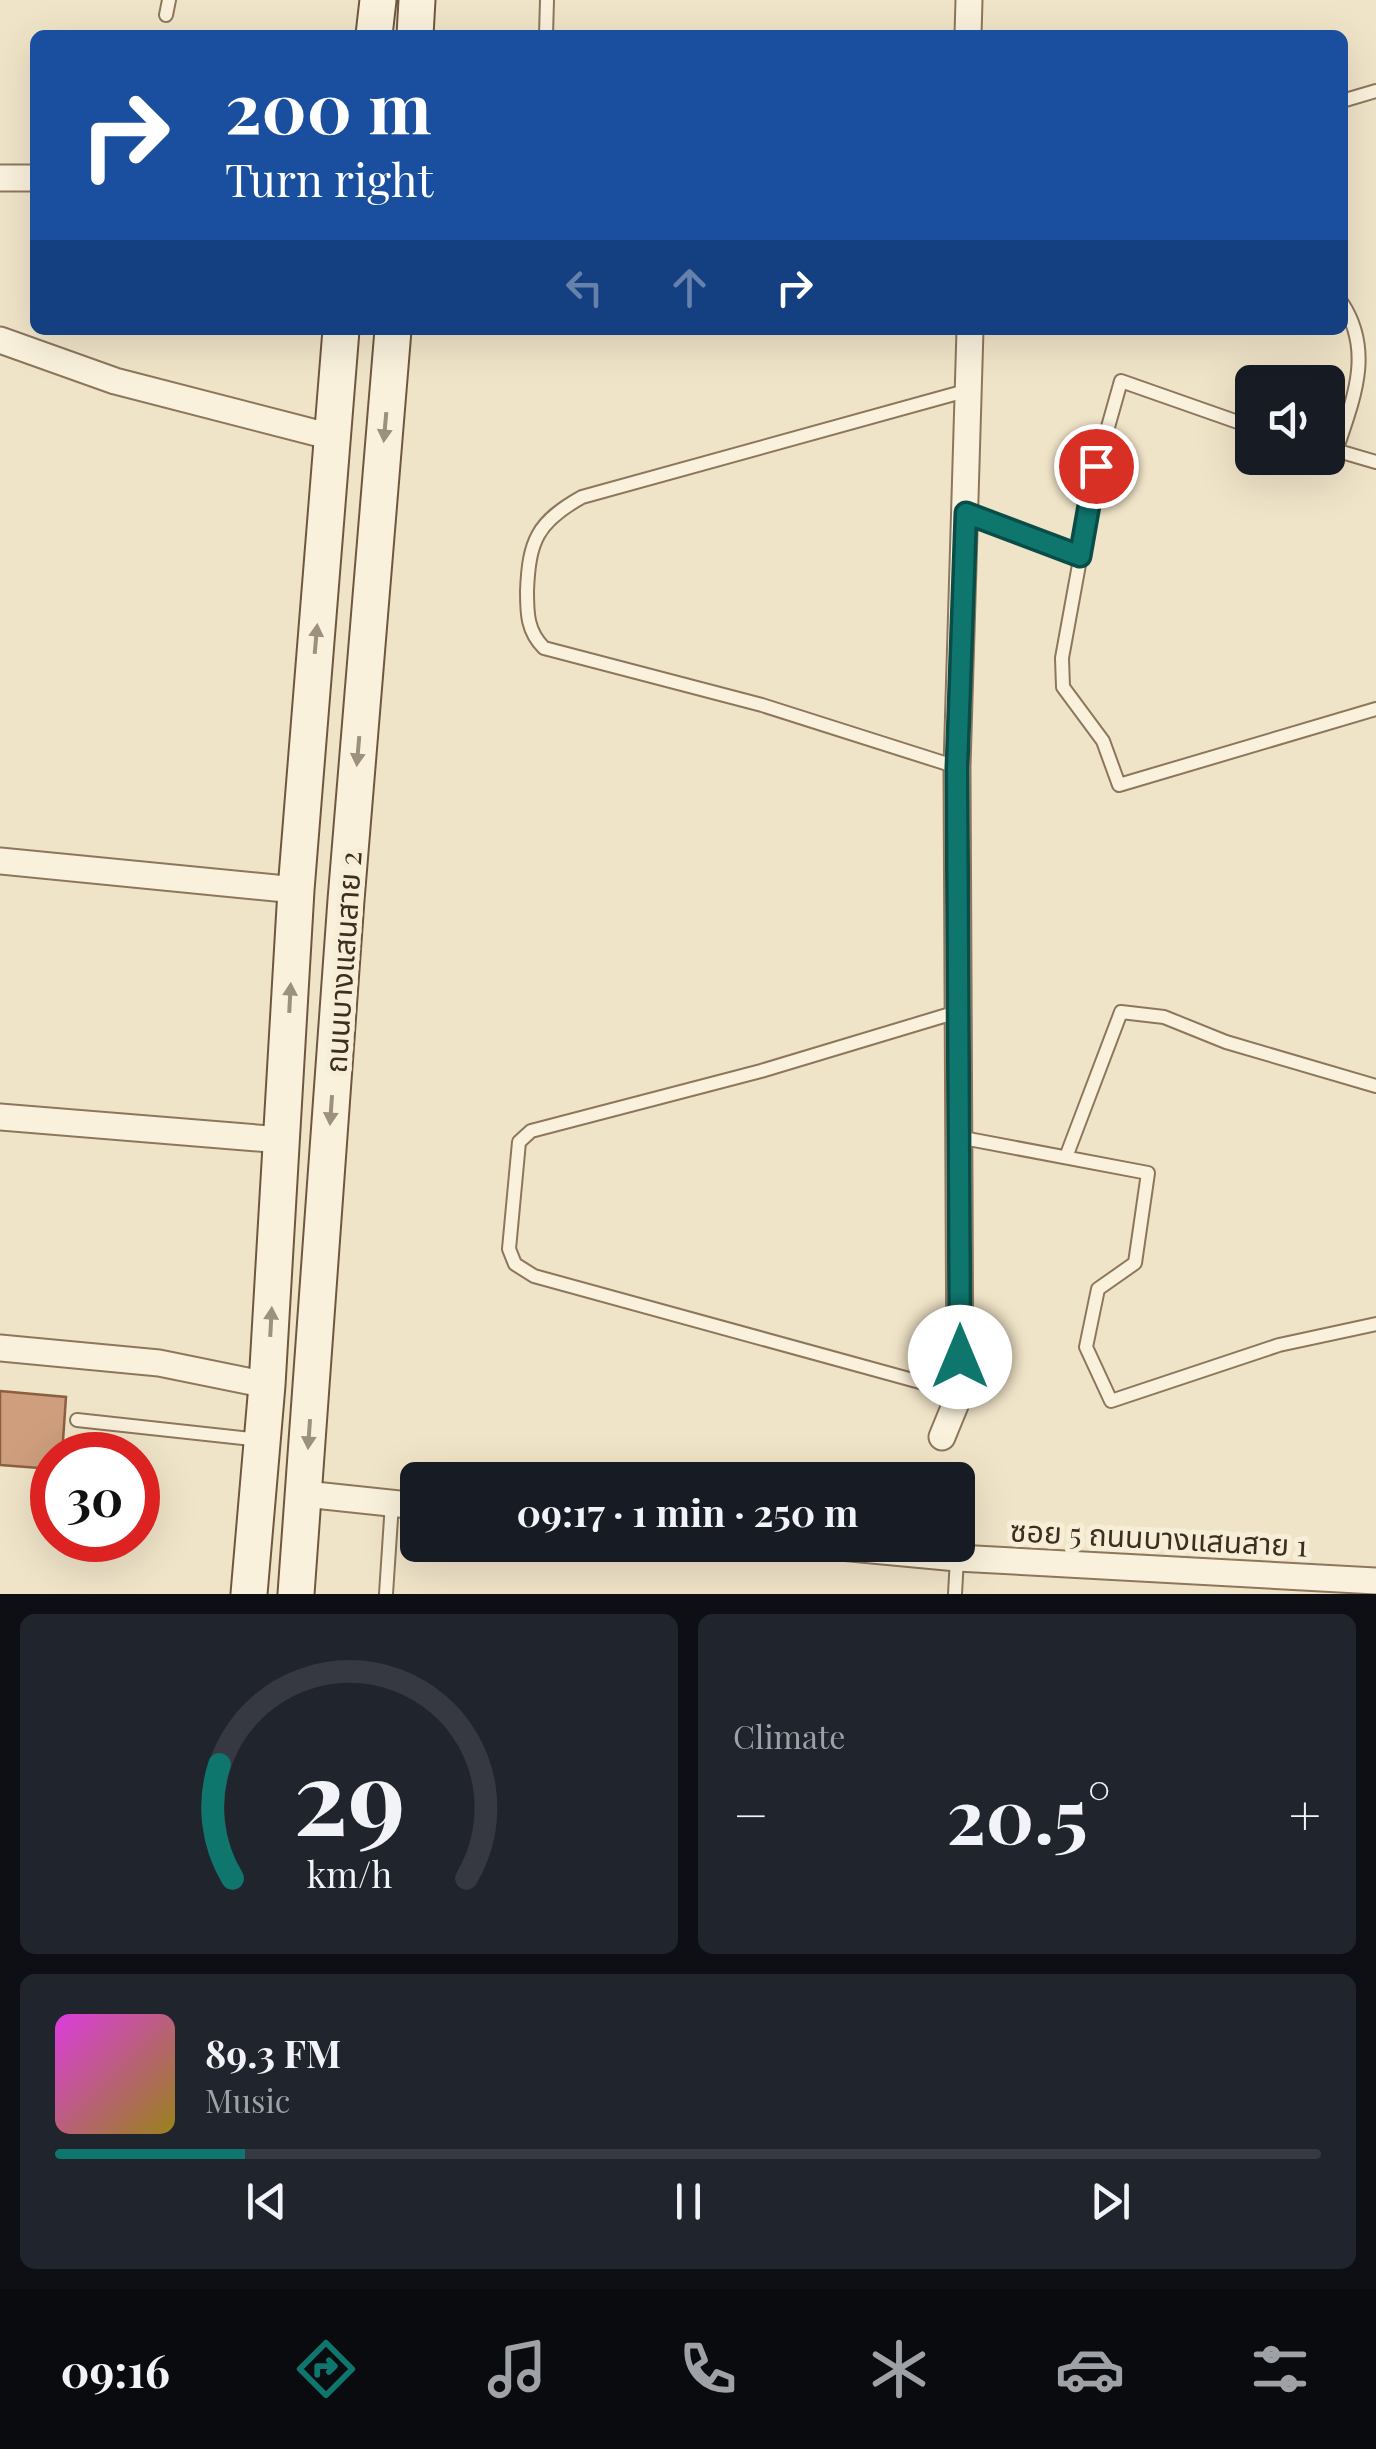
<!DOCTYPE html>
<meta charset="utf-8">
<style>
body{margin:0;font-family:"Playfair Display","Noto Sans Thai",serif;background:#20242c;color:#f1f3f6;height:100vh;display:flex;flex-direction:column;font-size:38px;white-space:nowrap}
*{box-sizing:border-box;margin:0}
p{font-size:32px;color:#9ea1a6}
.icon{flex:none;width:55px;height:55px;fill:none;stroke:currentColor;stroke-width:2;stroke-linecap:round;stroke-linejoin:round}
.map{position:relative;height:1594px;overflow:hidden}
.side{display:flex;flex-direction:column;gap:20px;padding:20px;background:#0d0f14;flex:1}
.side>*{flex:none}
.hud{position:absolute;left:30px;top:30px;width:1318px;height:305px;border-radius:15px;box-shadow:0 10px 40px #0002;background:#1a4fa0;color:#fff;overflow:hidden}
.fabs{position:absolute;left:1235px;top:365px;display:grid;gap:20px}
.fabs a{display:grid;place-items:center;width:110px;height:110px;border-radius:15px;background:#171b24;box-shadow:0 10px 40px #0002;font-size:50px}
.speed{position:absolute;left:30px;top:1432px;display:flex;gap:20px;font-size:50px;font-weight:700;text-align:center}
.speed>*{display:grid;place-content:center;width:130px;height:130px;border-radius:50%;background:#171b24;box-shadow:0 10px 40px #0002;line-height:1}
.speed .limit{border:15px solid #d22;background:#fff;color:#111}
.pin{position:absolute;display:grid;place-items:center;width:85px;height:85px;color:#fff;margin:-42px;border:5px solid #fff;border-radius:50%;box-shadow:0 2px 10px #0007}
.me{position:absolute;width:110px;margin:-55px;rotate:0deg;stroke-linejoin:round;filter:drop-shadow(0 0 8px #0008)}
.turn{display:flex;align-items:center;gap:35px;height:210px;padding:0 30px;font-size:45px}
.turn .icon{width:130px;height:130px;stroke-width:2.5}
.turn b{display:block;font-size:70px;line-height:85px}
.lanes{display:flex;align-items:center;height:95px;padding:0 30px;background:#0003;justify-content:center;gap:50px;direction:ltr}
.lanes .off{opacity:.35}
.big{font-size:75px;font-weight:700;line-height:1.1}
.side .tile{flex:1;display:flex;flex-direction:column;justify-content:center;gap:15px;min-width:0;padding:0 35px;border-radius:15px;background:#20242c}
.side .dial{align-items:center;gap:0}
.dial svg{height:260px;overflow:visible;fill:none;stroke:#363941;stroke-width:7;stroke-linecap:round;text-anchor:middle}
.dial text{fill:#f1f3f6;stroke:none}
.song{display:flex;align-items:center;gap:30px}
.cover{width:120px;height:120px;border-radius:15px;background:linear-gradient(135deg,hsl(300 70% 55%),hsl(50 70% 35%))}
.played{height:10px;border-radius:5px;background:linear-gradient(90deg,#0f766e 15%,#363941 15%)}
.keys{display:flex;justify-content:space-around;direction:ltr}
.heat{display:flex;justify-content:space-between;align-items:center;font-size:55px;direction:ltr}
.side .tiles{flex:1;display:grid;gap:20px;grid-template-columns:1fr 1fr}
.tile:last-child{grid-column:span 2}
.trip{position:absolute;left:400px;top:1462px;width:575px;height:100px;border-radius:15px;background:#171b24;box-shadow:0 10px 40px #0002;font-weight:700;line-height:100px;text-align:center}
.tab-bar{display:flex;height:160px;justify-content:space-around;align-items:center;background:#090b0e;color:#9ea1a6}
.tab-bar .icon{width:70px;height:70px}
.tab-bar .selected{color:#0f766e}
.tab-bar b{font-size:45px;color:#f1f3f6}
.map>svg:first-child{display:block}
.building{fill:#cf9f7d;stroke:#8d5f41;stroke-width:2.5}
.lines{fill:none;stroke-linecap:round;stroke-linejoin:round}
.lane-casing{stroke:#8d765c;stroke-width:16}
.street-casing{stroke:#8d765c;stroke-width:29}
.secondary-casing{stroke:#6f573f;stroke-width:39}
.lane{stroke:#faf1dc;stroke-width:12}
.street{stroke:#faf1dc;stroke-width:25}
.secondary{stroke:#faf1dc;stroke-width:35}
.oneway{fill:#9c907e}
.route-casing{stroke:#0a4d48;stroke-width:25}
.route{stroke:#0f766e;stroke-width:18}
.labels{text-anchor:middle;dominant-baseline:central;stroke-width:10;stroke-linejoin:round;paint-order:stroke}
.street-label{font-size:30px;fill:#3d2e20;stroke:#f7eed8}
</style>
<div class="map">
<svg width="1376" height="1594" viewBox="0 0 1376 1594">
<rect width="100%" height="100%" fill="#f0e4c8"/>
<path class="building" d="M0,1391L66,1397L62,1455H52V1469L0,1465Z"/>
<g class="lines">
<defs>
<path id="lane" d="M166,15L169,0
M546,35L547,0
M1342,101L1376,91
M1252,427L1121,381L1097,466L1062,658L1063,687L1103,741L1119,785L1376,709
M1328,448L1376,462
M1336,451C1353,400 1374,352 1342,303
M966,513L1081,556
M957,767L762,705L544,648C527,631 527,613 527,591C529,541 537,522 582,497L969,390
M957,1012L761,1071L531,1131L519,1142L509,1249L515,1264L534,1276L960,1393
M958,1137L1148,1173L1135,1263L1098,1289L1086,1347L1111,1401L1279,1345L1376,1324
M1066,1157L1121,1012L1164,1017L1226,1042L1376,1086
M77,1420L260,1440
M386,1594L392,1503
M955,1594L957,1558"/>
<path id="street" d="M968,35L969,0
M0,178H35
M0,340L115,381L332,437
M0,861L296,890
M0,1117L282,1140
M0,1348L159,1363L267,1385
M942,1437L960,1393L957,767L970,330
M305,1494L418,1506
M819,1545L957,1558L1376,1581"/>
<path id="secondary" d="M374,35L378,0
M415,35L417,0
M249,1594L267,1385L296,890L341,330
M296,1594L346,900L393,330"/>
</defs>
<use href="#lane" class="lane-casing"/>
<use href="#street" class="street-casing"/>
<use href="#secondary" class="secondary-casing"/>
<use href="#lane" class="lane"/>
<use href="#street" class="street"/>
<use href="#secondary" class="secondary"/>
</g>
<defs><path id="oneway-solid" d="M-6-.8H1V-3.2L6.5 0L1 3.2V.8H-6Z" transform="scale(2.5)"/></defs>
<g class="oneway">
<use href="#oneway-solid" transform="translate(385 427) rotate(95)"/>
<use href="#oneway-solid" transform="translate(316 639) rotate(-85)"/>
<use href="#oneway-solid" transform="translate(358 751) rotate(95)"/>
<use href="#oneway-solid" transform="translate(290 998) rotate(-87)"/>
<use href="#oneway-solid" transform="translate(331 1110) rotate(94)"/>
<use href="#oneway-solid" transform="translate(271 1322) rotate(-87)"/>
<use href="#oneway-solid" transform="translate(309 1434) rotate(94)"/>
</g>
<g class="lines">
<defs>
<path id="route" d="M960,1357L957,768L966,513L1080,556L1096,466"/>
</defs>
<use href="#route" class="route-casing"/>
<use href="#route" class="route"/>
</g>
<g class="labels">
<g class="street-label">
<text transform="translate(342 962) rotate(-86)">ถนนบางแสนสาย 2</text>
<text transform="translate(1159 1537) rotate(3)">ซอย 5 ถนนบางแสนสาย 1</text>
</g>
</g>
</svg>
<div class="fabs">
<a><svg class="icon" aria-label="sound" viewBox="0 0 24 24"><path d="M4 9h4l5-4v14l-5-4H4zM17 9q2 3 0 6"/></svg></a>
</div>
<div class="speed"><div class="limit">30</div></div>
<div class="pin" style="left:1096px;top:466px;background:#d93025"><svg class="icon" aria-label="arrive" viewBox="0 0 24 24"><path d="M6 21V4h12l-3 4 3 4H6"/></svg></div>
<svg class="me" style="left:960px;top:1357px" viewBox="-20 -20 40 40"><circle r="19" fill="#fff"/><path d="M0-13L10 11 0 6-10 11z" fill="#0f766e"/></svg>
<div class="trip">09:17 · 1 min · 250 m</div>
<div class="hud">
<div class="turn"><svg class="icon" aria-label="right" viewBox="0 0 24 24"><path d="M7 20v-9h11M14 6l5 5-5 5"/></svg><div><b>200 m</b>Turn right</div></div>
<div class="lanes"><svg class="icon off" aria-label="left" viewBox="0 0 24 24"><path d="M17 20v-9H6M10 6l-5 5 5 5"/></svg><svg class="icon off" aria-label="ahead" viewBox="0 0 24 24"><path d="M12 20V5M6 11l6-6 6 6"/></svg><svg class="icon" aria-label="right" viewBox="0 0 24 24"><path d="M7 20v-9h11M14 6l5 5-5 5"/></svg></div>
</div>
</div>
<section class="side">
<div class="tiles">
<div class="tile dial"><svg viewBox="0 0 100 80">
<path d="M14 69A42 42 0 1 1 86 69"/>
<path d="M14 69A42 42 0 0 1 10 34" stroke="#0f766e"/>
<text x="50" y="56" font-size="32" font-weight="700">29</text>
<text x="50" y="72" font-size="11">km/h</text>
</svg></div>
<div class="tile"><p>Climate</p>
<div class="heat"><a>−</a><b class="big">20.5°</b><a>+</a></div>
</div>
<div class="tile">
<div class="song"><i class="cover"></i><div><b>89.3 FM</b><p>Music</p></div></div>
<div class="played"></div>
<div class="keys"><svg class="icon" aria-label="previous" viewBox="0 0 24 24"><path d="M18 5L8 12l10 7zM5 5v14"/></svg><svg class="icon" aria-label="pause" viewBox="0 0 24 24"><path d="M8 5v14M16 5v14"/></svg><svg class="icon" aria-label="next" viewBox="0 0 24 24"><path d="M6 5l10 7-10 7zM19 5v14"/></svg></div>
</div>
</div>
</section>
<nav class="tab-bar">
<b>09:16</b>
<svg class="icon selected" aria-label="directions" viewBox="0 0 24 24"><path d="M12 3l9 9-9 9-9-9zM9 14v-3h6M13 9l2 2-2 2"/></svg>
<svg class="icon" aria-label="music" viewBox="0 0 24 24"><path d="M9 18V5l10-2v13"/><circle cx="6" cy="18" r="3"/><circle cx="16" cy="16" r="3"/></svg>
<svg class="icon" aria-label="phone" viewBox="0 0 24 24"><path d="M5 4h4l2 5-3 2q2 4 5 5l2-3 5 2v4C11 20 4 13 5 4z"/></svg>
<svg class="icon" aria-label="climate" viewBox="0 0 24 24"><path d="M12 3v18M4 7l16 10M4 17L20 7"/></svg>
<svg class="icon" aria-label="car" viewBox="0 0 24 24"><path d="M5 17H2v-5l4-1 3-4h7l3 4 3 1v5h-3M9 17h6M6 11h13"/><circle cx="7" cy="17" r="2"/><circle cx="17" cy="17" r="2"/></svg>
<svg class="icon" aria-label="filters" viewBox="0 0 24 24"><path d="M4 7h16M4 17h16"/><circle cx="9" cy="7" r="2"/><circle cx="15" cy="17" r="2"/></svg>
</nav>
